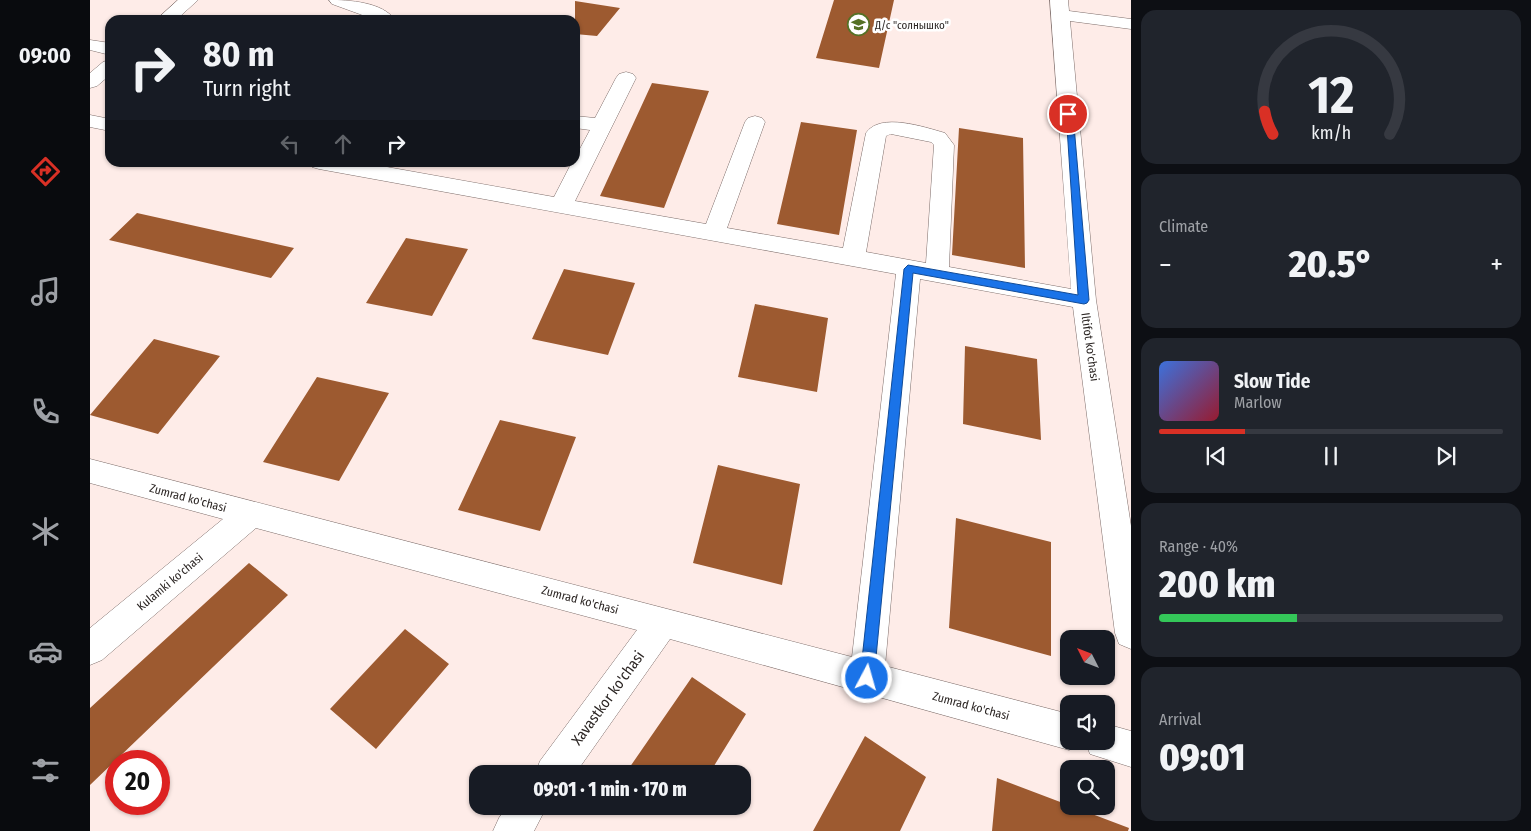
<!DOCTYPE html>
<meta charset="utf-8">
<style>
body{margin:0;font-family:"Fira Sans Condensed",sans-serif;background:#20242c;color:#f1f3f6;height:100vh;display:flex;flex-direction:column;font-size:19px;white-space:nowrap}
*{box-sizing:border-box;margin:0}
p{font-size:16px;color:#9ea1a6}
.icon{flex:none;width:28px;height:28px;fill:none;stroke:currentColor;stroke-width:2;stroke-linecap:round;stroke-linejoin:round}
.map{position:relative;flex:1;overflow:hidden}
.panel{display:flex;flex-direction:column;gap:10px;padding:10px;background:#0d0f14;width:400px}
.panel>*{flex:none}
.top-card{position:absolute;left:15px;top:15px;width:475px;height:152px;border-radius:15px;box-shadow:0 1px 4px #0004;background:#171b24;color:#f1f3f6;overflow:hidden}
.needle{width:32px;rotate:312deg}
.tools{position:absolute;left:970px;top:630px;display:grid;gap:10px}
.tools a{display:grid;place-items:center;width:55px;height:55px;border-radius:10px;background:#171b24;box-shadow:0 1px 4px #0004;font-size:25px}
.speed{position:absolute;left:15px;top:750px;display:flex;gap:10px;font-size:25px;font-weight:700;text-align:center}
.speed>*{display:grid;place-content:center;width:65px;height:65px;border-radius:50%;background:#171b24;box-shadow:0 1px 4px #0004;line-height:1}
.speed .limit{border:8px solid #d22;background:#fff;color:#111}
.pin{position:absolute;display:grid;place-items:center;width:42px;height:42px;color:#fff;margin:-21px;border:2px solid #fff;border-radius:50%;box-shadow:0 1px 5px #0007}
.me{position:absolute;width:55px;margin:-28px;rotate:6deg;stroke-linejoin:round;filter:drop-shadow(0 0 4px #0008)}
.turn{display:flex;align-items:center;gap:18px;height:105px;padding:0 15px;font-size:22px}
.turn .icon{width:65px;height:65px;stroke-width:2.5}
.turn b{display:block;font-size:35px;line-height:42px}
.lanes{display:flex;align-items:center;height:48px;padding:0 15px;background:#0003;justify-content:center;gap:25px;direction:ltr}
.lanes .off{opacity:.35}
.big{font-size:38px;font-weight:800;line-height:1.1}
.panel .tile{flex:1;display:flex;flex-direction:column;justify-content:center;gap:8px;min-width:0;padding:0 18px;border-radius:15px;background:#20242c}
.panel .dial{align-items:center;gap:0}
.dial svg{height:130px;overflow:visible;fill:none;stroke:#363941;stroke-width:7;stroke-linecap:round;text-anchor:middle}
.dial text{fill:#f1f3f6;stroke:none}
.song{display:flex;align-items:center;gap:15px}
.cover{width:60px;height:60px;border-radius:8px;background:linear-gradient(135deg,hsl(220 70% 55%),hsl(350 70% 35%))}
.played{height:5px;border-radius:2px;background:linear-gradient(90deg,#d93025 25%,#363941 25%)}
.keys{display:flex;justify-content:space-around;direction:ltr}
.heat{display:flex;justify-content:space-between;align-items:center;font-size:28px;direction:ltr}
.charge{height:8px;border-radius:4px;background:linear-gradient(90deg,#34c759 40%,#363941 0)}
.trip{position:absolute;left:379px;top:765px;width:282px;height:50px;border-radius:15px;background:#171b24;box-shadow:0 1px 4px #0004;font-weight:800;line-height:50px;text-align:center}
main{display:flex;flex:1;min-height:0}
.tabs{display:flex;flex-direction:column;width:90px;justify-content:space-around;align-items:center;background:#090b0e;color:#9ea1a6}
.tabs .icon{width:35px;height:35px}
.tabs .active{color:#d93025}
.tabs b{font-size:22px;color:#f1f3f6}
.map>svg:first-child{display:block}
.building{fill:#9d5a30}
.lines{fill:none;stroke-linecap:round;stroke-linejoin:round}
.minor-casing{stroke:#7d6d6a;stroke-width:1}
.minor{fill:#fff;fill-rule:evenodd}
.route{fill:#1a73e8;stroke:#114b97}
.labels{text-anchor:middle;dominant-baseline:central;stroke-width:5;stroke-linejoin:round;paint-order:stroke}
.far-poi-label{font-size:11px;fill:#2c2624;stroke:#fff;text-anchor:start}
.street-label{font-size:12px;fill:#2c2624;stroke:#fff}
.near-street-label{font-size:15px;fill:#2c2624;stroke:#fff}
</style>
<main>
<nav class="tabs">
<b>09:00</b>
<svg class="icon active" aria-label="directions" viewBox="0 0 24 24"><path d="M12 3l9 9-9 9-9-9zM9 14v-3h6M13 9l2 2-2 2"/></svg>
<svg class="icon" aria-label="music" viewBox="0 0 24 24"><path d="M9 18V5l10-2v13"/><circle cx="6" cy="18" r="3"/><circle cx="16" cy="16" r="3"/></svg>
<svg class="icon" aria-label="phone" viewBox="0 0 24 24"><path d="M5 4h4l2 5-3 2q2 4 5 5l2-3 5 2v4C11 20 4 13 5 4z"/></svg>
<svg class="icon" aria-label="climate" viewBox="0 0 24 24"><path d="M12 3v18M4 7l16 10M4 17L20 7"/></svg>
<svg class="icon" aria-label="car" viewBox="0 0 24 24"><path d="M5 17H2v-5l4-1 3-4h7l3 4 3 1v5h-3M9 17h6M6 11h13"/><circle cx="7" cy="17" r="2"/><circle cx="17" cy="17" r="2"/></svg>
<svg class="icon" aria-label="filters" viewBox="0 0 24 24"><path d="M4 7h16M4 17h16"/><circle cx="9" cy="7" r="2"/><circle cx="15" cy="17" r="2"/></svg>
</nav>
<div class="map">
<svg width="1041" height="831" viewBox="0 0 1041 831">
<rect width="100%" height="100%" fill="#feece8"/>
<path class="building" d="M744,0H804L789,68L726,58Z
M485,1L530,8L507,36L485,34Z
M562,83L619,91L574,208L510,196Z
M711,122L767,130L749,235L687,224Z
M869,128L933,138L935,268L862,255Z
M47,213L204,248L181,278L19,240Z
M316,238L378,249L342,316L276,303Z
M474,269L545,283L518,355L442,339Z
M665,304L738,318L727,392L648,377Z
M64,339L130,356L68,434L0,415Z
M875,346L947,359L951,440L873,424Z
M227,377L299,393L249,481L173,462Z
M410,420L486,437L450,531L368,510Z
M628,465L710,484L692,585L603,563Z
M866,518L961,542V656L859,628Z
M159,563L198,595L0,785V708Z
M315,629L359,664L286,749L240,709Z
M602,677L656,714L619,774H535Z
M775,736L836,777L810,831H723Z
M907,778L1039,828L1038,831H902Z"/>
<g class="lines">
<defs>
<path id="minor" d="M88,0H108L86,20H66Z
M239,0C259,0 293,2 305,20H286L242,4Z
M960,0H978L979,11L1041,19V29L980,21L1006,300L1041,526V649L1029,644L1025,633L983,307L830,279L795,666L979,714V741H993L991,744L979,750L580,639L485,774H445L450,761L547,630L166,528L12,660L0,665V628L133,519L0,483V459L762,657L806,274L229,169L222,167L219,162H269L464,197L482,162H485V158L500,130L485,128V116L505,118L526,78L529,74L536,72L543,74L546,78L485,201L616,224L655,122L658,118L665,116L672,118L675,122L637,228L753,248L776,133C790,112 834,127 855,133L864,145L859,267L981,289ZM801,134L841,142L844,145L836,263L776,252L796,136Z
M0,40L20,43V55L0,50Z
M20,60V75L7,86L0,88V73L13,62Z
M0,115L20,119V131L0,127Z
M1016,724L1041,731V767L1000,754L995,741H1016Z
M417,806H457L444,831H403L409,818Z"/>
</defs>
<use href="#minor" class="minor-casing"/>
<use href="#minor" class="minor"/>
</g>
<path class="route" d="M976,112L983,114L999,300L997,303L994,304L823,273L784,678L782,683L777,685L772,683L770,678L814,269L818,265L988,295Z"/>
<defs>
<symbol id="school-ring" viewBox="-11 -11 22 22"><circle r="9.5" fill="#fff" stroke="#557125" stroke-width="1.5"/><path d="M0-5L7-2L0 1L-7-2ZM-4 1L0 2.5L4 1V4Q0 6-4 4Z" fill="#557125"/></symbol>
</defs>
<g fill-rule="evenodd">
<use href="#school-ring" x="756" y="12" width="25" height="25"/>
</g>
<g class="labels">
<g class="far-poi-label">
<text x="785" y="25">Д/с "солнышко"</text>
</g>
<g class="street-label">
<text transform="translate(1000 347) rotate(82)">Iltifot ko'chasi</text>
<text transform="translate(98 498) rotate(15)">Zumrad ko'chasi</text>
<text transform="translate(80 582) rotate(-40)">Kulamki ko'chasi</text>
<text transform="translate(490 600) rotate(15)">Zumrad ko'chasi</text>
<text transform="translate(881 706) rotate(15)">Zumrad ko'chasi</text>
</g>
<g class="near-street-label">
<text transform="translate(518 698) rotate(-54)">Xavastkor ko'chasi</text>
</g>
</g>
</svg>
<div class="tools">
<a><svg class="needle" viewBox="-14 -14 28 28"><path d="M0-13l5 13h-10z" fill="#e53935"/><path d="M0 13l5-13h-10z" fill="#9ea1a6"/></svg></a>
<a><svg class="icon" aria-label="sound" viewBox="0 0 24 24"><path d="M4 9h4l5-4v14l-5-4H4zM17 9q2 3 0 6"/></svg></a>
<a><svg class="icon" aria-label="search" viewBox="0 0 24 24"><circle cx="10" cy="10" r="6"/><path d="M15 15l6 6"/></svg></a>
</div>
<div class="speed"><div class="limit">20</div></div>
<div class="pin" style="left:978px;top:114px;background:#d93025"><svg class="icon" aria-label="arrive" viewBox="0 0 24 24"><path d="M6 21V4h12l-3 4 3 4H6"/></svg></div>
<svg class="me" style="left:777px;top:678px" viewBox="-20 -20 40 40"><circle r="17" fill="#1a73e8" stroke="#fff" stroke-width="3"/><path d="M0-11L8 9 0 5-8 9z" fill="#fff"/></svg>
<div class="trip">09:01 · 1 min · 170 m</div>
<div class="top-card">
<div class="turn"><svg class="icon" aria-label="right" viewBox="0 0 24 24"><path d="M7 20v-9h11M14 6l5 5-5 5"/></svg><div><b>80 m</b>Turn right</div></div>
<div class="lanes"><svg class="icon off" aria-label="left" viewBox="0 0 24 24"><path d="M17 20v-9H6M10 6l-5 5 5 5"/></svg><svg class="icon off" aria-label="ahead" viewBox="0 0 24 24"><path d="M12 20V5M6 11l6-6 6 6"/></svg><svg class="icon" aria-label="right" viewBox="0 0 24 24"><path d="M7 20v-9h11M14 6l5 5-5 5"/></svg></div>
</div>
</div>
<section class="panel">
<div class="tile dial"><svg viewBox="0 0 100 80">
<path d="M14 69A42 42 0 1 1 86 69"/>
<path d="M14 69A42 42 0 0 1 9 55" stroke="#d93025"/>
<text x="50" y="56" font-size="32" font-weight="700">12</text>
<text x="50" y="72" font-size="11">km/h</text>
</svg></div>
<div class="tile"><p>Climate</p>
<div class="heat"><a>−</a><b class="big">20.5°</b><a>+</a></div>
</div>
<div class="tile">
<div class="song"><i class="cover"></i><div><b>Slow Tide</b><p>Marlow</p></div></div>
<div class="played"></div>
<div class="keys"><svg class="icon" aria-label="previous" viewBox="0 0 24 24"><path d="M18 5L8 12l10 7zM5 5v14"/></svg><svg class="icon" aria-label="pause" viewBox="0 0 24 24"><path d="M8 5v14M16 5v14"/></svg><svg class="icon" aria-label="next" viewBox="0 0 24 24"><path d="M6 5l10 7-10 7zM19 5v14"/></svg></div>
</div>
<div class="tile"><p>Range · 40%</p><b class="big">200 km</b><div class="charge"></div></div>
<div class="tile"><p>Arrival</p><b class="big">09:01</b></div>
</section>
</main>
